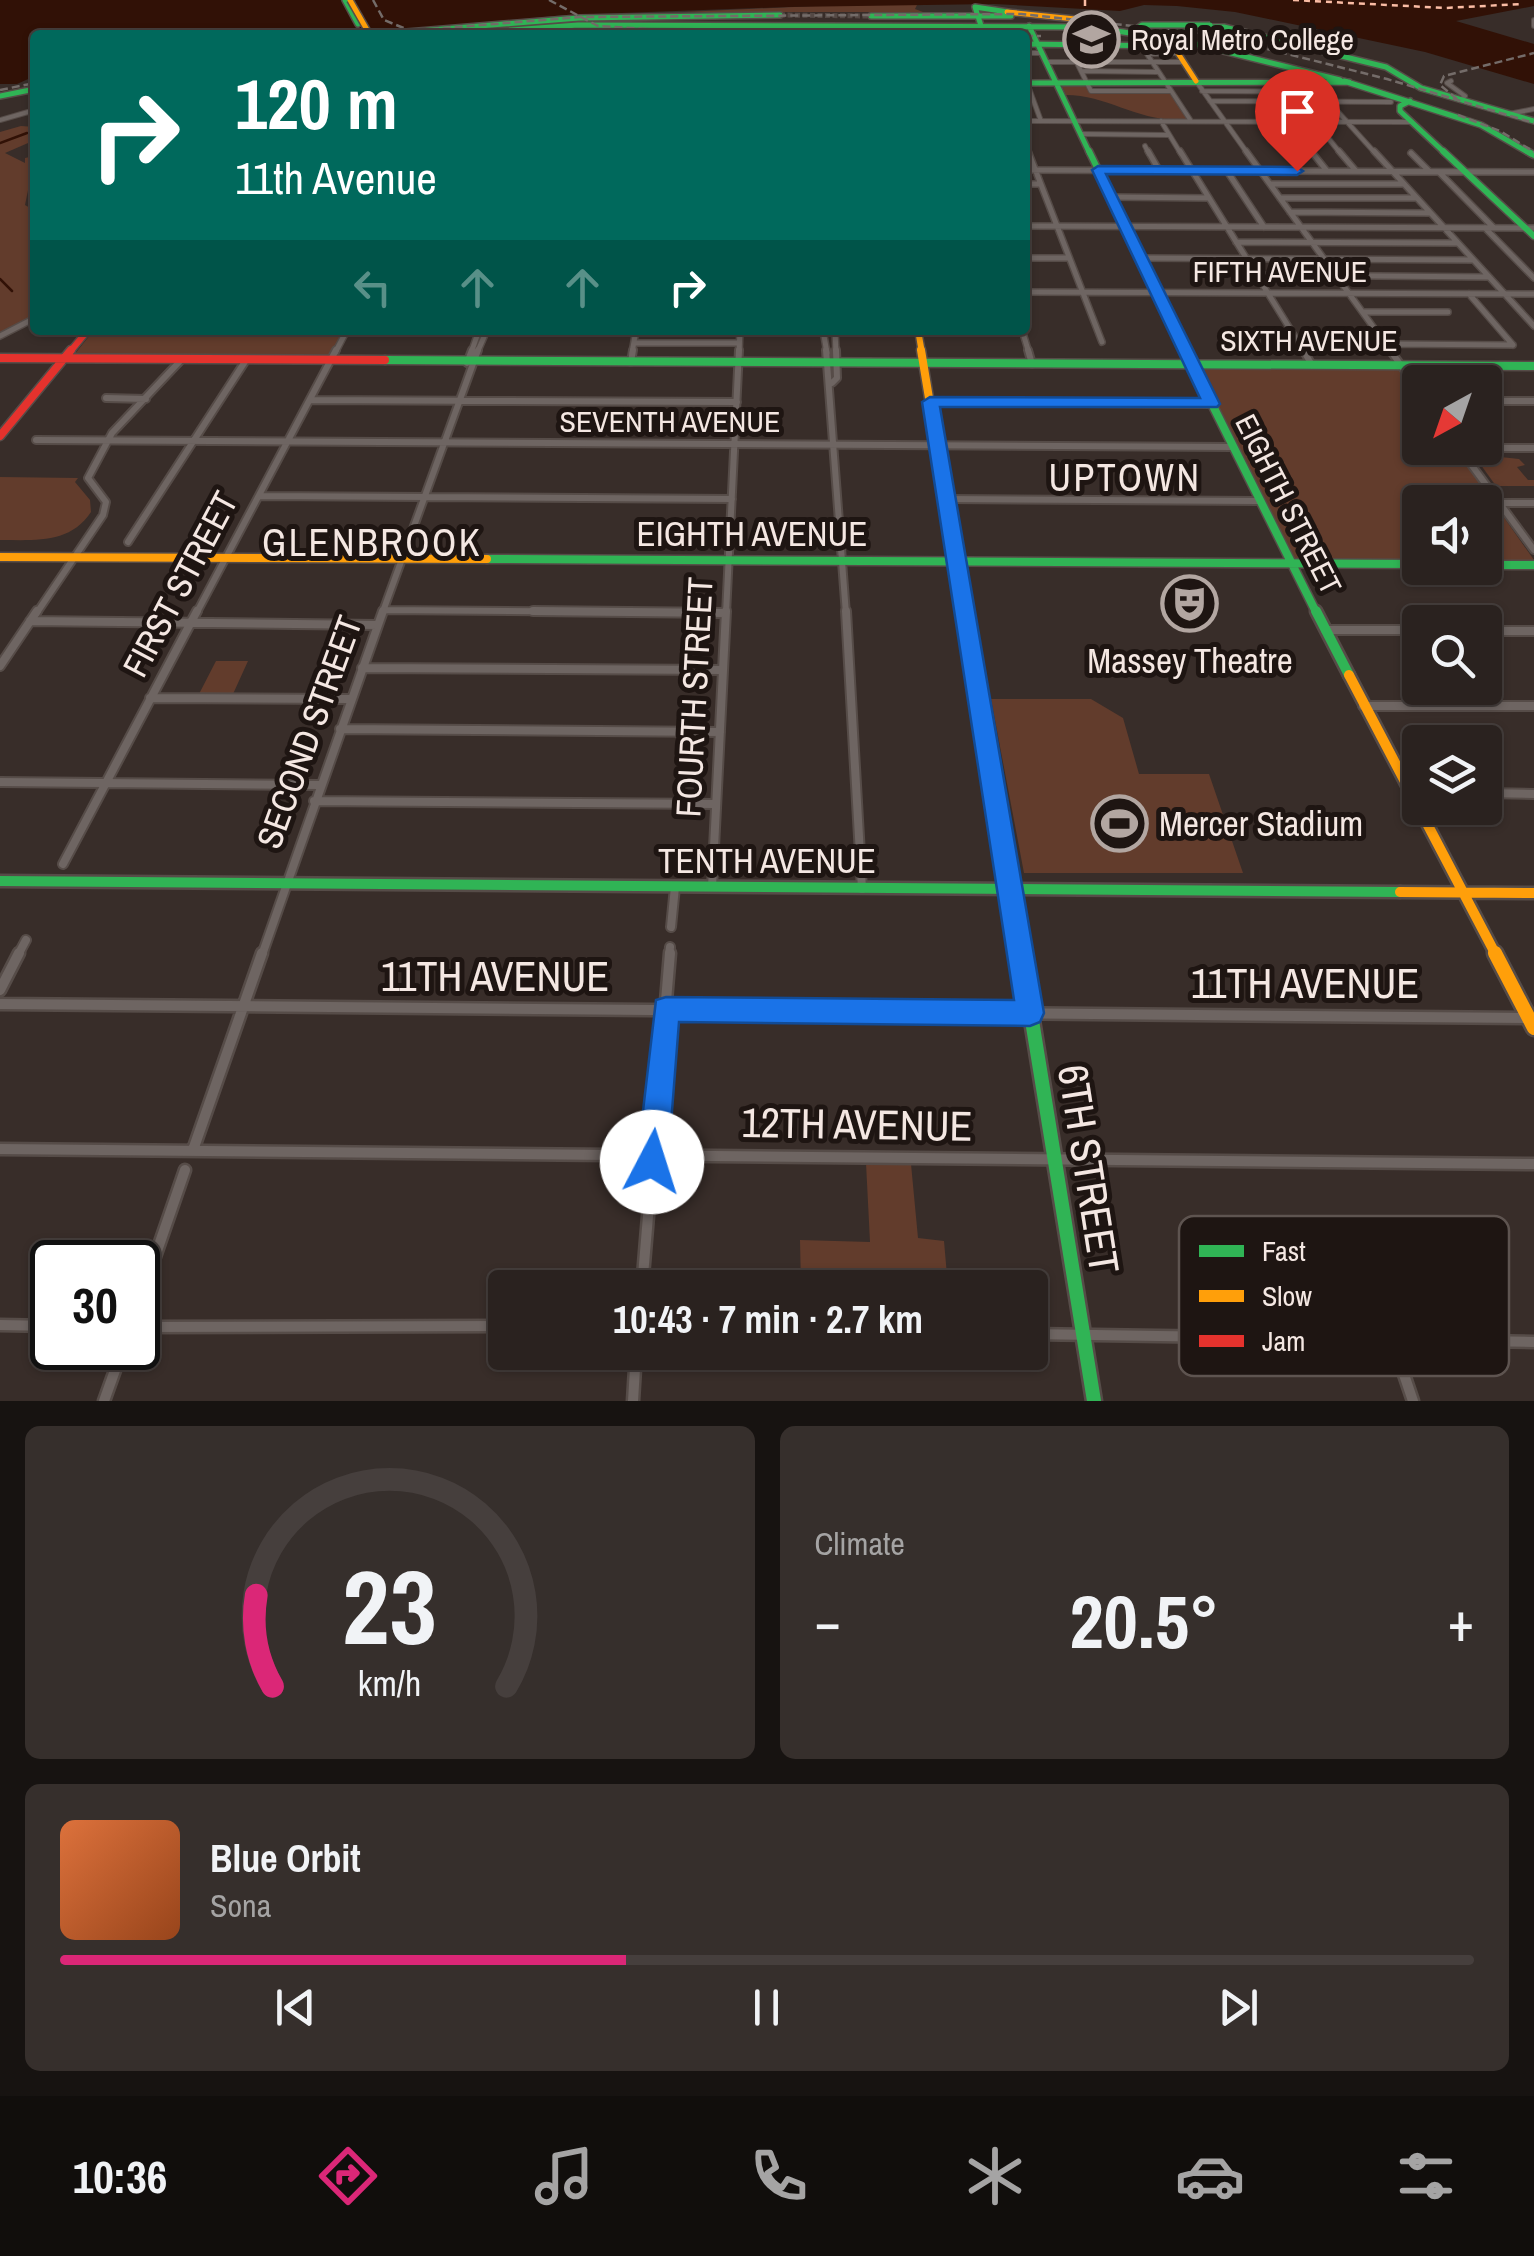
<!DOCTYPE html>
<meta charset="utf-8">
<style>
body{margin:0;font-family:"Archivo Narrow",sans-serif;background:#362f2c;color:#f1f3f6;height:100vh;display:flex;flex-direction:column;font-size:38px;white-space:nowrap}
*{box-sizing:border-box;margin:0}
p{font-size:32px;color:#a5a4a4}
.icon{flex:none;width:55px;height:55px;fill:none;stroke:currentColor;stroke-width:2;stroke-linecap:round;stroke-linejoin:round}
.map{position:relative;height:1401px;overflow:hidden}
.side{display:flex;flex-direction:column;gap:25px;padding:25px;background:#171311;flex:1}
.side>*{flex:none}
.top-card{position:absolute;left:30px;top:30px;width:1000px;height:305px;border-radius:10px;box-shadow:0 2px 8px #0004,0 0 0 2px #463f3d;background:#00695c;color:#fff;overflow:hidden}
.needle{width:65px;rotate:220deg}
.buttons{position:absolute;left:1402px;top:365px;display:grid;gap:20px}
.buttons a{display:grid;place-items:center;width:100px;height:100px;border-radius:10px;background:#2a221f;box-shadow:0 2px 8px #0004,0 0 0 2px #463f3d;font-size:50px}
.speed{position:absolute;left:30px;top:1240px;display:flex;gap:20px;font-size:50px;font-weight:700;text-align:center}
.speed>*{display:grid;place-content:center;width:130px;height:130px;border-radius:50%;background:#2a221f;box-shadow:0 2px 8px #0004,0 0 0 2px #463f3d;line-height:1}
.speed .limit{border:5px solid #111;border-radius:15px;background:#fff;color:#111}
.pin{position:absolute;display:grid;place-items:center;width:85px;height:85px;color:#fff;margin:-102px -42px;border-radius:50% 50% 50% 0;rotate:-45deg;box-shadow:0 0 10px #0007}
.pin .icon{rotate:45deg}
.me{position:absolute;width:110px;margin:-55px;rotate:5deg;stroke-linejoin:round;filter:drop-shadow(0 0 8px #0008)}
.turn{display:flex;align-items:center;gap:35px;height:210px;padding:0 40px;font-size:45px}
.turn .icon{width:130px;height:130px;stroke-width:2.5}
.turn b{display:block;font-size:70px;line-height:85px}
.lanes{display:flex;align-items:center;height:95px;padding:0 40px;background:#0003;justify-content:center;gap:50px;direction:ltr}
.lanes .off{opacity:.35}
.big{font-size:75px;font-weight:800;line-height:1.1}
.side .tile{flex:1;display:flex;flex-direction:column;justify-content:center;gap:15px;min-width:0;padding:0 35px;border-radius:15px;background:#362f2c}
.side .dial{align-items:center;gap:0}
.dial svg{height:260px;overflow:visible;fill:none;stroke:#463f3d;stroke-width:7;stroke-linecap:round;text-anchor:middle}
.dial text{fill:#f1f3f6;stroke:none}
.song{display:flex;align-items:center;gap:30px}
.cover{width:120px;height:120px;border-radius:15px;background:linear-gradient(135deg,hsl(20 70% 55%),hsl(20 70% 35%))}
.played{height:10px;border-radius:5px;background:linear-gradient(90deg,#db2777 40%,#463f3d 40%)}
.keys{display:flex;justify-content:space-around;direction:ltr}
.heat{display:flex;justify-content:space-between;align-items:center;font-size:55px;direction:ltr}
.side .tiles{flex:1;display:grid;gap:25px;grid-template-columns:1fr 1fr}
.tile:last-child{grid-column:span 2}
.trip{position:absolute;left:488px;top:1270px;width:560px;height:100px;border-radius:10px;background:#2a221f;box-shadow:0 2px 8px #0004,0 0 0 2px #463f3d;font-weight:800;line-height:100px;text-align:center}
.menu{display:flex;height:160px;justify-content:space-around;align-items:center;background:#110e0c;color:#a5a4a4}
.menu .icon{width:70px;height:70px}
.menu .active{color:#db2777}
.menu b{font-size:45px;color:#f1f3f6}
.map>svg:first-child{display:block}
.green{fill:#623c2c}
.water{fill:#311106}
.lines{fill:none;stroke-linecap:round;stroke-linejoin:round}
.stream{stroke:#311106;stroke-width:2.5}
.ferry{stroke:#fabca4;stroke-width:2.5;stroke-dasharray:6 5;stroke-linecap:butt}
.secondary-tunnel{stroke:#544945;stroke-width:5;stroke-dasharray:5 2.5;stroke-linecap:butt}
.street-far4-casing{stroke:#564c48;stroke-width:6}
.street-far3-casing{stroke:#564c48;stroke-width:8}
.street-far2-casing{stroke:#564c48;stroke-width:10}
.street-far1-casing{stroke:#564c48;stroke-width:12}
.street-casing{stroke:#564c48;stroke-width:15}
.fast-far4-casing{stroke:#564c48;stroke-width:8}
.fast-far3-casing{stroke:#564c48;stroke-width:9}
.fast-far2-casing{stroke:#564c48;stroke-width:11}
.fast-far1-casing{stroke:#564c48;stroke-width:15}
.fast-casing{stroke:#564c48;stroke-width:19}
.slow-far4-casing{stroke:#564c48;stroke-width:8}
.slow-far3-casing{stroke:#564c48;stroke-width:9}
.slow-far2-casing{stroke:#564c48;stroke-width:11}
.slow-far1-casing{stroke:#564c48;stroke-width:15}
.slow-casing{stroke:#564c48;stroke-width:19}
.jam-far1-casing{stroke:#564c48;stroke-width:9}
.jam-casing{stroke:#564c48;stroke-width:11}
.street-far4{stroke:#6e6562;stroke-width:4}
.street-far3{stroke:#6e6562;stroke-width:5}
.street-far2{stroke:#6e6562;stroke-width:6}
.street-far1{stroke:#6e6562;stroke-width:8}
.street{stroke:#6e6562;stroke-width:10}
.fast-far4{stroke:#30b455;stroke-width:5}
.fast-far3{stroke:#30b455;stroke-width:6}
.fast-far2{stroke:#30b455;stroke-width:8}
.fast-far1{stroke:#30b455;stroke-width:10}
.fast{stroke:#30b455;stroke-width:14}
.slow-far4{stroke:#ff9f0a;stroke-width:5}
.slow-far3{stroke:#ff9f0a;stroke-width:6}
.slow-far2{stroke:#ff9f0a;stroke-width:8}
.slow-far1{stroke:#ff9f0a;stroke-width:10}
.slow{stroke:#ff9f0a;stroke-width:14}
.jam-far1{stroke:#e5322d;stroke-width:6}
.jam{stroke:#e5322d;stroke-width:8}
.rail{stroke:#746c69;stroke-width:2.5;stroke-dasharray:8 4;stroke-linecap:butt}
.fast-bridge-casing{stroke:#564c48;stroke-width:8;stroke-linecap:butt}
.slow-bridge-casing{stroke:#564c48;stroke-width:8;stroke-linecap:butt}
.fast-bridge{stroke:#30b455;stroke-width:5}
.slow-bridge{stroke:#ff9f0a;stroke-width:5}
.route{fill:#1a73e8;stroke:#114b97;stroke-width:2.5}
.labels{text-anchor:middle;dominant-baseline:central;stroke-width:10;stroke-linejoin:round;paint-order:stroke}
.far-poi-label{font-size:30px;fill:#f4e7e2;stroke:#1e1512;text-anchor:start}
.far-street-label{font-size:30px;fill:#f4e7e2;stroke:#1e1512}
.street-label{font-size:35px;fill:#f4e7e2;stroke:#1e1512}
.poi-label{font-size:35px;fill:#f4e7e2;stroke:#1e1512}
.neighbourhood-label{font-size:38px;letter-spacing:2.5px;fill:#f4e7e2;stroke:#1e1512}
.near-street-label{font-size:42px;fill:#f4e7e2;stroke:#1e1512}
.key{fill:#1e1512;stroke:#5e5450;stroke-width:2.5}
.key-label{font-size:28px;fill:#f4e7e2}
</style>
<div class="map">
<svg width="1534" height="1401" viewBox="0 0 1534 1401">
<rect width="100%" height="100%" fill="#382d29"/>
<path class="green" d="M857,4L917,5L915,9L923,12H684Z
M1085,84L1089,91L1169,92L1188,119C1143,125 1109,95 1066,95L1062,86Z
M21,126L35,127V140L5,153L25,163V158L35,156L25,205L35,211V316L0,335V132Z
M94,330H344L330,356L74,355Z
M1195,366L1398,367L1420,398V448H1455L1534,560H1485V502H1420V560H1294Z
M1473,454L1519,459L1525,465L1517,467L1528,480H1534V486H1496Z
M0,477L78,478L75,482L90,500L91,512C70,544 35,540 0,540Z
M216,661H248L233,694H199Z
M991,699H1091L1123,718L1139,774H1209L1243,873H1024Z
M866,1163L911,1164L918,1238L944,1241L948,1287H801L800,1240L870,1242Z"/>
<path class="water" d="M0,0H1534V6L1456,21L1534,44V84L1425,52L1235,12L1177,6L1144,5L1120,11L994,4L788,7L566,15L340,35H35V76L17,84H0Z"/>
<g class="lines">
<path class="stream" d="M0,143L27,133
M0,279L12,291"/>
<path class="ferry" d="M1085,0V7
M1293,0L1445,8L1522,4"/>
<path class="secondary-tunnel" d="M780,15L871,16"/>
<defs>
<path id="street-far4" d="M1534,20V26
M568,33L755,34
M798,34L984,35
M1068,45L1091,91H1171
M1025,53H1042
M1072,53H1114
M1176,53L1147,54L1191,121
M1046,62H1182
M1082,71L1157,72
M1196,81L1248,154
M1451,81L1447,83L1465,96L1460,100
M1311,82L1376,154
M1027,83L1041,121
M1202,91L1319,92
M1210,101L1391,102
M1509,114L1534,109
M0,120L35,110
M1025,121L1412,122
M1161,121L1181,154
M1288,123L1313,154
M1316,123L1341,154
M1081,134L1168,135
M1025,144L1029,154
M1145,146L1149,154"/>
<path id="street-far3" d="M1028,151L1102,342
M1148,151L1159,170
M1180,151L1305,353
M1246,151L1392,353
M1311,151L1327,171
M1339,151L1356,171
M1374,151L1534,326
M1411,153L1429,171
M1025,170L1534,172
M1227,171L1264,227
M1439,172L1493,227
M1025,184H1040
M1270,184H1404
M1111,197L1208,198
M1280,198H1415
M1290,212L1430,213
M1025,226L1534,228
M1485,228L1534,278
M1236,242L1458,243
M1025,258H1069
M1140,258L1473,260
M1256,275L1488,277
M1025,292L1534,294
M1469,294L1513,345
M1363,312H1448
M823,330L827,353
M835,330L836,353
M1022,330L1029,353
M0,336L35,318
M634,343H739
M1388,344L1513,345
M335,353L347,330
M471,353L479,330
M477,353L487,330
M632,353L636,330
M739,353L740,330"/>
<path id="street-far2" d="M826,350L846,614
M1028,350L1032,364
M1303,350L1312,365
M1390,350L1420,392
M631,362L633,350
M467,363L472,350
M832,383L837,378L836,350
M106,398L146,399
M311,400L737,402
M1485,401H1534
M930,402L1211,404
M36,440L1232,447
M1459,448L1534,550
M1464,448H1534
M259,496L732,499
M946,499L1258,501
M1499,503H1534
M128,542L246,360
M383,610L726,613
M36,614L103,515L106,502L88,478L112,433L181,360
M196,614L336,350
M382,614L478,350
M726,614L739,350"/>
<path id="street-far1" d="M533,611L726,613
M846,611L862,889
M30,621L378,625
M1325,630H1420
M1485,631H1534
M0,666L37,611
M362,668L723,670
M150,698L351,699
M1363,706H1534
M340,729L720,732
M0,782L320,785
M1485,793L1534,794
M314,801L716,804
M63,864L197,611
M712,887L726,611
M671,927L675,887
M18,955L26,940
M262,955L383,611
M669,955L670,947"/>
<path id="street" d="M0,990L19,953
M0,1004L1529,1018
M0,1149L1534,1164
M193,1150L262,953
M642,1288L670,953
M138,1306L185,1170
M0,1325L52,1326
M138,1327L505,1326
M1030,1334L1534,1342
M1392,1339L1413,1401
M104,1401L123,1348
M633,1401L636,1352"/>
<path id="fast-far4" d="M345,0L358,24
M871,16H1011
M1029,26L1090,154
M1182,27H1224L1386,67L1421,88L1534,121
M370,35L579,18L780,15
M447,35L578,25L1088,27L1179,40L1340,80
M984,35L975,7L1008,12
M1025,44L1166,46
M1344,81L1481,125L1531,154
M1025,83L1349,82
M0,96L35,89
M1410,101L1400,106V111L1446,154"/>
<path id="fast-far3" d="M1089,151L1187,353
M1443,151L1534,236
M1527,151L1534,155"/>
<path id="fast-far2" d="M1185,350L1317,614
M385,360L1534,366
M487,559L1420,564
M1485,565H1534"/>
<path id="fast-far1" d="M1316,611L1349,675
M0,881L1400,892
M1019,943L1021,955"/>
<path id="fast" d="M1021,953L1094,1401"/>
<path id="slow-far4" d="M1007,12L1095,21
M1172,44L1196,81"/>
<path id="slow-far3" d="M918,330L922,353"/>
<path id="slow-far2" d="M921,350L965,614
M0,557L487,559"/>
<path id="slow-far1" d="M964,611L1019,943
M1349,675L1496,955
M1400,892L1534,893"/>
<path id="slow" d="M1495,953L1534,1028"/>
<path id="jam-far1" d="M69,353L88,330"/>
<path id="jam" d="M0,358L385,360
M0,436L71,350"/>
</defs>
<use href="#street-far4" class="street-far4-casing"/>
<use href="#street-far3" class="street-far3-casing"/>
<use href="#street-far2" class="street-far2-casing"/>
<use href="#street-far1" class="street-far1-casing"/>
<use href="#street" class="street-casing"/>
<use href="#fast-far4" class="fast-far4-casing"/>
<use href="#fast-far3" class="fast-far3-casing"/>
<use href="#fast-far2" class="fast-far2-casing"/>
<use href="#fast-far1" class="fast-far1-casing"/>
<use href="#fast" class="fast-casing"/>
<use href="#slow-far4" class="slow-far4-casing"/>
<use href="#slow-far3" class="slow-far3-casing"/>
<use href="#slow-far2" class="slow-far2-casing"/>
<use href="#slow-far1" class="slow-far1-casing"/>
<use href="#slow" class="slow-casing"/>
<use href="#jam-far1" class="jam-far1-casing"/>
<use href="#jam" class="jam-casing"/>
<use href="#street-far4" class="street-far4"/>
<use href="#street-far3" class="street-far3"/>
<use href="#street-far2" class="street-far2"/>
<use href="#street-far1" class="street-far1"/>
<use href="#street" class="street"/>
<use href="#fast-far4" class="fast-far4"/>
<use href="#fast-far3" class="fast-far3"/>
<use href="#fast-far2" class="fast-far2"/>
<use href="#fast-far1" class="fast-far1"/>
<use href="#fast" class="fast"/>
<use href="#slow-far4" class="slow-far4"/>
<use href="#slow-far3" class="slow-far3"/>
<use href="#slow-far2" class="slow-far2"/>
<use href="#slow-far1" class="slow-far1"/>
<use href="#slow" class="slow"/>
<use href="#jam-far1" class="jam-far1"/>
<use href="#jam" class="jam"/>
<path class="rail" d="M373,0L384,20L406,29
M549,0L598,26L693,32
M359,35L580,17L1021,14L1208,34L1387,79L1534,123
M1025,36H1041
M0,90L35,83
M1457,99L1440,85L1444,76L1534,53
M1458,115L1500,131L1534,152"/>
<defs>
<path id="fast-bridge" d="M1134,37L1133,32L1142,25H1210"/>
<path id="slow-bridge" d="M350,0L370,35"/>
</defs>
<use href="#fast-bridge" class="fast-bridge-casing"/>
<use href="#slow-bridge" class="slow-bridge-casing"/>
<use href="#fast-bridge" class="fast-bridge"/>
<use href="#slow-bridge" class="slow-bridge"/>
</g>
<path class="route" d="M1098,166L1297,167L1303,171L1297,175L1106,174L1220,404L1217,407H940L1044,1013L1040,1022L1030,1026L679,1022L668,1162L664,1173L652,1178L641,1173L637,1162L656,1000L666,997L1014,1000L922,402L930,397L1200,398L1092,170Z"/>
<defs>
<symbol id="university-ring" viewBox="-11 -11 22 22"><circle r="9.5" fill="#1e1512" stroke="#b2a6a1" stroke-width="1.5"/><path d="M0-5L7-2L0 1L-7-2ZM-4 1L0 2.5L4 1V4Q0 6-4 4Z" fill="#b2a6a1"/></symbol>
<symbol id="theatre-ring" viewBox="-11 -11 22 22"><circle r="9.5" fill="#1e1512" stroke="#b2a6a1" stroke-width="1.5"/><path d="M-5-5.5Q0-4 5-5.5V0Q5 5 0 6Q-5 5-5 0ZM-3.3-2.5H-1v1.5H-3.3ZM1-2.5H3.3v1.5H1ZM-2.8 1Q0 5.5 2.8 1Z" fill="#b2a6a1"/></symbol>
<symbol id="stadium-ring" viewBox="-11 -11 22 22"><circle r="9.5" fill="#1e1512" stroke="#b2a6a1" stroke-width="1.5"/><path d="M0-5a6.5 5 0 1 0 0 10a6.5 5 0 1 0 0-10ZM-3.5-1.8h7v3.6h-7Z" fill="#b2a6a1"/></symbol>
</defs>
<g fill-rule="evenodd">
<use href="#university-ring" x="1060" y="8" width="63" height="63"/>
<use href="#theatre-ring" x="1158" y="572" width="63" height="63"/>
<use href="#stadium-ring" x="1088" y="792" width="63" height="63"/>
</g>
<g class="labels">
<g class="far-poi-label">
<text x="1131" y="39">Royal Metro College</text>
</g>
<g class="far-street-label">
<text x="1280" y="271">FIFTH AVENUE</text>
<text x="1309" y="340">SIXTH AVENUE</text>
<text x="670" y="421">SEVENTH AVENUE</text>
<text transform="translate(1289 504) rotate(63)">EIGHTH STREET</text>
</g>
<g class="street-label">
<text x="752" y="533">EIGHTH AVENUE</text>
<text transform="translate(180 584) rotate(-62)">FIRST STREET</text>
<text transform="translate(694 697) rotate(-87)">FOURTH STREET</text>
<text transform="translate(309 732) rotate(-70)">SECOND STREET</text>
<text x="767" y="860">TENTH AVENUE</text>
</g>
<g class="poi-label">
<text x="1190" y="660">Massey Theatre</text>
<text x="1159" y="823" text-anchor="start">Mercer Stadium</text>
</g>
<g class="neighbourhood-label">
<text x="1125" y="477">UPTOWN</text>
<text x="372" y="542">GLENBROOK</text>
</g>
<g class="near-street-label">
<text x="495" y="976">11TH AVENUE</text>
<text x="1305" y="983">11TH AVENUE</text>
<text transform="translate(857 1124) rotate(1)">12TH AVENUE</text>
<text transform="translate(1089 1169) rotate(81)">6TH STREET</text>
</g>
</g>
<rect x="1179" y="1216" width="330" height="160" rx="15" class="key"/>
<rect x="1199" y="1245" width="45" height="12" fill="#30b455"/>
<rect x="1199" y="1290" width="45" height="12" fill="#ff9f0a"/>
<rect x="1199" y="1335" width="45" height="12" fill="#e5322d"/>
<g class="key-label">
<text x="1262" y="1261">Fast</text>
<text x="1262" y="1306">Slow</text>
<text x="1262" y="1351">Jam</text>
</g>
</svg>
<div class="buttons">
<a><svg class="needle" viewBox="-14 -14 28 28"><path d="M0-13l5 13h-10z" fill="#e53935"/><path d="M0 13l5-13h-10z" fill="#a5a4a4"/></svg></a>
<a><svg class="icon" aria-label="sound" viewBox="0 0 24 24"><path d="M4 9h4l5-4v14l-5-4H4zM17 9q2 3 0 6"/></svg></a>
<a><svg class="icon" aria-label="search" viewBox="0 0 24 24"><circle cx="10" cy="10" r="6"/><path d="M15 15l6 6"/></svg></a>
<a><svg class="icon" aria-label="layers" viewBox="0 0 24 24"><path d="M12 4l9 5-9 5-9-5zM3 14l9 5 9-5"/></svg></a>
</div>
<div class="speed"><div class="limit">30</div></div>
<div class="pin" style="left:1297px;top:171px;background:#d93025"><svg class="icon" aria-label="arrive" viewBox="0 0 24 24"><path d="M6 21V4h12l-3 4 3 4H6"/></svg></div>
<svg class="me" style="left:652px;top:1162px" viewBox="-20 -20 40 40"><circle r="19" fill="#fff"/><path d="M0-13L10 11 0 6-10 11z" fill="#1a73e8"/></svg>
<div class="trip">10:43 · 7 min · 2.7 km</div>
<div class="top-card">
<div class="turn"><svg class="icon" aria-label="right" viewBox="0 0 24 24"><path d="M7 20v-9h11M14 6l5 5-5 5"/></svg><div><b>120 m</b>11th Avenue</div></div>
<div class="lanes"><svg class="icon off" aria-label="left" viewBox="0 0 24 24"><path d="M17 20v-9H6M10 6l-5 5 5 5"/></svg><svg class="icon off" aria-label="ahead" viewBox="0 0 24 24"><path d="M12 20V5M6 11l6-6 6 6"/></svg><svg class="icon off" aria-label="ahead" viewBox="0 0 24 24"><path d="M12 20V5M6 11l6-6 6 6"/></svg><svg class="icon" aria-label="right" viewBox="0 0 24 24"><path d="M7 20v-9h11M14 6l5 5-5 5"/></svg></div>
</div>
</div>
<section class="side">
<div class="tiles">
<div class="tile dial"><svg viewBox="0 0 100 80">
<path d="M14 69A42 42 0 1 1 86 69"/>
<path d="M14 69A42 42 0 0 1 9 41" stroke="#db2777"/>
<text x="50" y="56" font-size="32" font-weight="700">23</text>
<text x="50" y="72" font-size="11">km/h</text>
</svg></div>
<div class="tile"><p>Climate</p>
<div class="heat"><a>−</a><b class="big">20.5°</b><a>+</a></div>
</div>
<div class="tile">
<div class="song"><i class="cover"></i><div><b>Blue Orbit</b><p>Sona</p></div></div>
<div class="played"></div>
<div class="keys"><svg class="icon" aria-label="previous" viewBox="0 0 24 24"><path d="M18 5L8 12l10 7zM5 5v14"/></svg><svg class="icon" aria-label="pause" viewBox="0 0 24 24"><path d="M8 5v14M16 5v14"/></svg><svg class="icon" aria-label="next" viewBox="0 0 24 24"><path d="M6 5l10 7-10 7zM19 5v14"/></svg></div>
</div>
</div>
</section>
<nav class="menu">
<b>10:36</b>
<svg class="icon active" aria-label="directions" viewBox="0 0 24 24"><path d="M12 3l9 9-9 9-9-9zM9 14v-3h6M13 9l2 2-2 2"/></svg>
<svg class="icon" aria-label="music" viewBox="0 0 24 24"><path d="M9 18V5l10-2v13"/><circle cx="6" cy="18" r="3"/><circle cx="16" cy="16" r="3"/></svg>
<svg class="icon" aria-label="phone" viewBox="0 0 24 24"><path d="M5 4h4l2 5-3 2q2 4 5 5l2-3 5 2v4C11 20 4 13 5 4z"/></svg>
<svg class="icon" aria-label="climate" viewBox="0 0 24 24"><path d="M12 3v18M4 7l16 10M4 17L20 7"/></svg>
<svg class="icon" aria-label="car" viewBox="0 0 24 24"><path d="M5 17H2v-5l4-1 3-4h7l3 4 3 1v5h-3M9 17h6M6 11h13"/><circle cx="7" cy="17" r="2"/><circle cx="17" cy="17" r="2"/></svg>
<svg class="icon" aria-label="filters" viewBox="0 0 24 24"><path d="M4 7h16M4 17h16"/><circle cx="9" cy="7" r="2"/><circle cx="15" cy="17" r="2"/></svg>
</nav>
